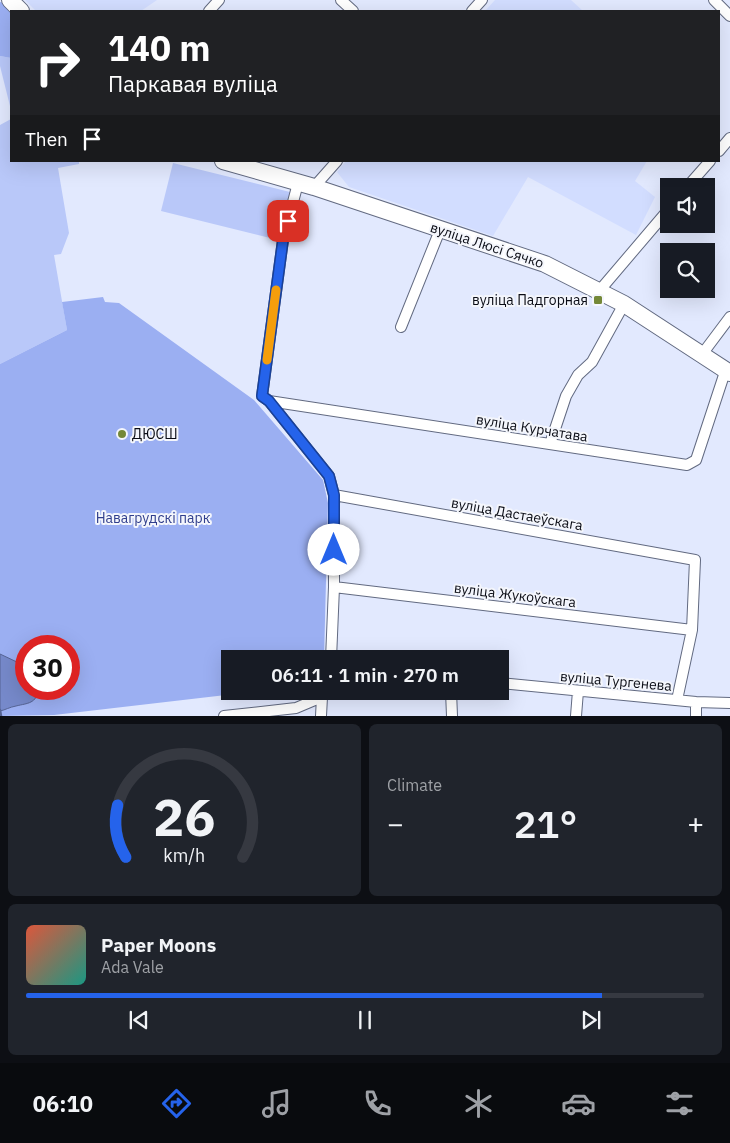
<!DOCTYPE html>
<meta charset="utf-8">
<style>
body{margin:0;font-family:"IBM Plex Sans",sans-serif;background:#20242c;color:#f1f3f6;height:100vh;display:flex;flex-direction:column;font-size:19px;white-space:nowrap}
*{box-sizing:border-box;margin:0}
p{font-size:16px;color:#9ea1a6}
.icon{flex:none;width:28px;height:28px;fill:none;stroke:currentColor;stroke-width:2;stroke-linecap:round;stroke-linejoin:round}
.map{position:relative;height:716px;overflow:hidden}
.sheet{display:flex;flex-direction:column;gap:8px;padding:8px;background:#0d0f14;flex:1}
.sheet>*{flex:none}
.banner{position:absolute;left:10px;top:10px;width:710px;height:152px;border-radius:0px;box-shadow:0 5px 20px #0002;background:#202124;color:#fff;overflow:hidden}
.tools{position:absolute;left:660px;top:178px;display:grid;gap:10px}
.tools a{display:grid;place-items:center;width:55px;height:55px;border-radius:0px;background:#171b24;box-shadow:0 5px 20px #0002;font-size:25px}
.speed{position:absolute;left:15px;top:635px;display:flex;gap:10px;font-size:25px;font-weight:700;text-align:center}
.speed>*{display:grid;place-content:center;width:65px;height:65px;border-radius:50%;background:#171b24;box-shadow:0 5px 20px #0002;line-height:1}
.speed .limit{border:8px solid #d22;background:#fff;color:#111}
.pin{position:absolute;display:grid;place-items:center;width:42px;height:42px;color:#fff;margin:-21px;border-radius:10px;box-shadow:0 2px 8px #0006}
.me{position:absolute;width:55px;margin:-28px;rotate:0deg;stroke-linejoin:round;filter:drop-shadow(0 0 4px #0008)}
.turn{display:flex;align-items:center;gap:18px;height:105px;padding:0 15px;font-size:22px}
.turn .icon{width:65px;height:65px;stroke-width:2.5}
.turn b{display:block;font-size:35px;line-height:42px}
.then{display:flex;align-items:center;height:48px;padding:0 15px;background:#0003;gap:10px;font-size:19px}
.big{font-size:38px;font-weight:600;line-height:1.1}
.sheet .tile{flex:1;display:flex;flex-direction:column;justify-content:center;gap:8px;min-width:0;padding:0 18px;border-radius:8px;background:#20242c}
.sheet .dial{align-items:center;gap:0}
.dial svg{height:130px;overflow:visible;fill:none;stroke:#363941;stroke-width:7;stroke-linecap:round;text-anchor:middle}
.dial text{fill:#f1f3f6;stroke:none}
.song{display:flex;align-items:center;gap:15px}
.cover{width:60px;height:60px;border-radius:8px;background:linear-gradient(135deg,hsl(10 70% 55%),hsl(170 70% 35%))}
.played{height:5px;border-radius:2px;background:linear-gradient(90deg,#2563eb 85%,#363941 85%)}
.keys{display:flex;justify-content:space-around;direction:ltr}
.heat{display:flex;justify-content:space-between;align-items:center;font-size:28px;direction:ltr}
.sheet .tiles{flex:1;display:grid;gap:8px;grid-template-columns:1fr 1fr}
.tile:last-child{grid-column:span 2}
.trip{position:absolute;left:221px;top:650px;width:288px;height:50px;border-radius:0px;background:#171b24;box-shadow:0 5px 20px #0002;font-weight:600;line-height:50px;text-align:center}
.dock{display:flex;height:80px;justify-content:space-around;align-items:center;background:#090b0e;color:#9ea1a6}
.dock .icon{width:35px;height:35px}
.dock .selected{color:#2563eb}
.dock b{font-size:22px;color:#f1f3f6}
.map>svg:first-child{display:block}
.built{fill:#d2ddff}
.green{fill:#b9c8f9}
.forest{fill:#9baff2;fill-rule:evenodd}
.water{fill:#7689ca;stroke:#566494}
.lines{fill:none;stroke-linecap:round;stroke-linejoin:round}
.stream{stroke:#566494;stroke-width:2.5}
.street-casing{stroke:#626a81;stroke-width:12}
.primary-casing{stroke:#626a81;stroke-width:18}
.street{stroke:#fff;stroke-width:10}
.primary{stroke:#fff;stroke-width:16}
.route-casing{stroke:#184099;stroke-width:12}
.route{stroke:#2563eb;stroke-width:9}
.slow{stroke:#f59e0b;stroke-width:9}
.poi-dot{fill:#748838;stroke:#f4f6fc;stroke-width:2}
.labels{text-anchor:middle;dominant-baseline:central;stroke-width:4;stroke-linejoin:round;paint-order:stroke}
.street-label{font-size:14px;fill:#0a0c15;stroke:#f4f6fc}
.poi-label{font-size:14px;fill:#0a0c15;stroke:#f4f6fc;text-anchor:end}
.park-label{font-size:14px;fill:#303e8c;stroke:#f4f6fc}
</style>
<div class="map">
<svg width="730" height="716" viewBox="0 0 730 716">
<rect width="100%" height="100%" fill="#e2e9fe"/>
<path class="built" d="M25,0H157L141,11H36Z
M495,0H571L583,11H485Z
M346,161H647L635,181L655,197L636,235L528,177L493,236L349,187L337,172Z"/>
<path class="green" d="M0,56L11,58V110L0,66Z
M11,119V161H79V164L58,168L69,233L61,254L54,255L67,330L0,364V125Z
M173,163L290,192L278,240L161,211Z"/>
<path class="forest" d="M0,2L4,3L11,11V58L0,56Z
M103,297L105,302L119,303L254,400L323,480L328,503L324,659H230V691H260L54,715L0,716V364L67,330L62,302ZM26,646H69V689H26Z"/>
<path class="water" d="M0,654L19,663L26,669V689H39C36,704 28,703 16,706C10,707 5,710 0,711Z"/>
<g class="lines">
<path class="stream" d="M0,710L1,716"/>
<defs>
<path id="street" d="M341,0L353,11
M714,0L730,16
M209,11L219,0
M472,11L482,0
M719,151L730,138
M298,183L283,240L262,396L269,401L329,476L334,495V587L331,659
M688,186L710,161
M314,187L337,161
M600,290L669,209
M401,327L440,230
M703,353L730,317
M269,401L687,465L696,460L726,369
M550,444L566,396L578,375L592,362L624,304
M334,495L695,560L692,630L677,700
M334,587L692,630
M500,683L696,702L730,703
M451,691L452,716
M224,716L296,708L322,697L324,691
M321,716L322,697
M576,716L578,691
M696,716V702"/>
<path id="primary" d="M10,0L21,11
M223,161L314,187L545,264L624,304L730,373"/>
</defs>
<use href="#street" class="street-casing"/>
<use href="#primary" class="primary-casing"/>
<use href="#street" class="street"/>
<use href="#primary" class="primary"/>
</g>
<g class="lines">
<defs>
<path id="route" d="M288,221L283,240L262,396L269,401L329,476L334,495V550"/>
</defs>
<use href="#route" class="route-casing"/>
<use href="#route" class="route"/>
<path class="slow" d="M267,360L276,290"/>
</g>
<g class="poi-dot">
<rect x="593" y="295" width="10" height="10" rx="2.5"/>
<circle cx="122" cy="434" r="5"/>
</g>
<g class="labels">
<g class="street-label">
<text transform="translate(487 245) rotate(18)">вуліца Люсі Сячко</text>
<text transform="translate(532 428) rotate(9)">вуліца Курчатава</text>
<text transform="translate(517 514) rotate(10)">вуліца Дастаеўскага</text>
<text transform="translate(515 595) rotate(7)">вуліца Жукоўскага</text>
<text transform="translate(616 681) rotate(5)">вуліца Тургенева</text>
</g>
<g class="poi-label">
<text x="588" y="300">вуліца Падгорная</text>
<text x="132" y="434" text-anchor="start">ДЮСШ</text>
</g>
<g class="park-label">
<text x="153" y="518">Навагрудскі парк</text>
</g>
</g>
</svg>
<div class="tools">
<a><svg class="icon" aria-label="sound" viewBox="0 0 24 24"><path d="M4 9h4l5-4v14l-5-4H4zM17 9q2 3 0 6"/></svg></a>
<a><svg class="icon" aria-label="search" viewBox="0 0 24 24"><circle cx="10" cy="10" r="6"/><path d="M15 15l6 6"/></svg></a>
</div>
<div class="speed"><div class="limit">30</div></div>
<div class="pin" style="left:288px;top:221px;background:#d93025"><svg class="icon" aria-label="arrive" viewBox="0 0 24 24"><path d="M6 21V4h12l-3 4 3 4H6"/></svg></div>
<svg class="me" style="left:334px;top:550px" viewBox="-20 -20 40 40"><circle r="19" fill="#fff"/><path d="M0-13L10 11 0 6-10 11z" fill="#2563eb"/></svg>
<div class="trip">06:11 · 1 min · 270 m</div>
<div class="banner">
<div class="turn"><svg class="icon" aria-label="right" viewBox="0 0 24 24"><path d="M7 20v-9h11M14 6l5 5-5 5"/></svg><div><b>140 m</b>Паркавая вуліца</div></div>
<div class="then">Then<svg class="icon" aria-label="arrive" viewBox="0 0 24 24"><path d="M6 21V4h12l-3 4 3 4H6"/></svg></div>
</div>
</div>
<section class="sheet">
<div class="tiles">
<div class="tile dial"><svg viewBox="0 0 100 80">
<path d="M14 69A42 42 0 1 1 86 69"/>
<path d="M14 69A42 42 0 0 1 9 37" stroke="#2563eb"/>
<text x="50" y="56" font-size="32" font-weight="700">26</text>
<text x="50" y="72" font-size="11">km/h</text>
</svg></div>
<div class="tile"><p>Climate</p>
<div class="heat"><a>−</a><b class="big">21°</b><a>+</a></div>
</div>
<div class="tile">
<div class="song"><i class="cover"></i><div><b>Paper Moons</b><p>Ada Vale</p></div></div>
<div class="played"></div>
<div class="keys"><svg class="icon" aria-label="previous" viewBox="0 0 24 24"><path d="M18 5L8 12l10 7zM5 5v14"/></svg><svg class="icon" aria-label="pause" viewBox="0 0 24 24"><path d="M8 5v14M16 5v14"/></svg><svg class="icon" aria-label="next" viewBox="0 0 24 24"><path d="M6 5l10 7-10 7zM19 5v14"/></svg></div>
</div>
</div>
</section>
<nav class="dock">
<b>06:10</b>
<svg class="icon selected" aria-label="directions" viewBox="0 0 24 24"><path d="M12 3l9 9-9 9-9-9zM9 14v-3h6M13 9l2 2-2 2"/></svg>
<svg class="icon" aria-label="music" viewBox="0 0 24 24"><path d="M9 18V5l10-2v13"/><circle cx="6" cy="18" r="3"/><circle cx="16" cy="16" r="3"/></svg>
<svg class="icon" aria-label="phone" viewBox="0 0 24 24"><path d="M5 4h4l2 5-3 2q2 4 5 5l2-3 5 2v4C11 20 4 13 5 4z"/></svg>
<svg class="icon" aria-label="climate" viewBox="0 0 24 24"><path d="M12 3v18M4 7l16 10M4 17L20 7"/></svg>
<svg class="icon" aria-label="car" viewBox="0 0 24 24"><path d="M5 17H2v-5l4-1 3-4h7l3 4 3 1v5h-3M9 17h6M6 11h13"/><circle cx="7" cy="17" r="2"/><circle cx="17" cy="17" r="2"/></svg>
<svg class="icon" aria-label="filters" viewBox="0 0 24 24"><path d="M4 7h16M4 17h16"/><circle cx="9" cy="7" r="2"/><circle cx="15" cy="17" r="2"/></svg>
</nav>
